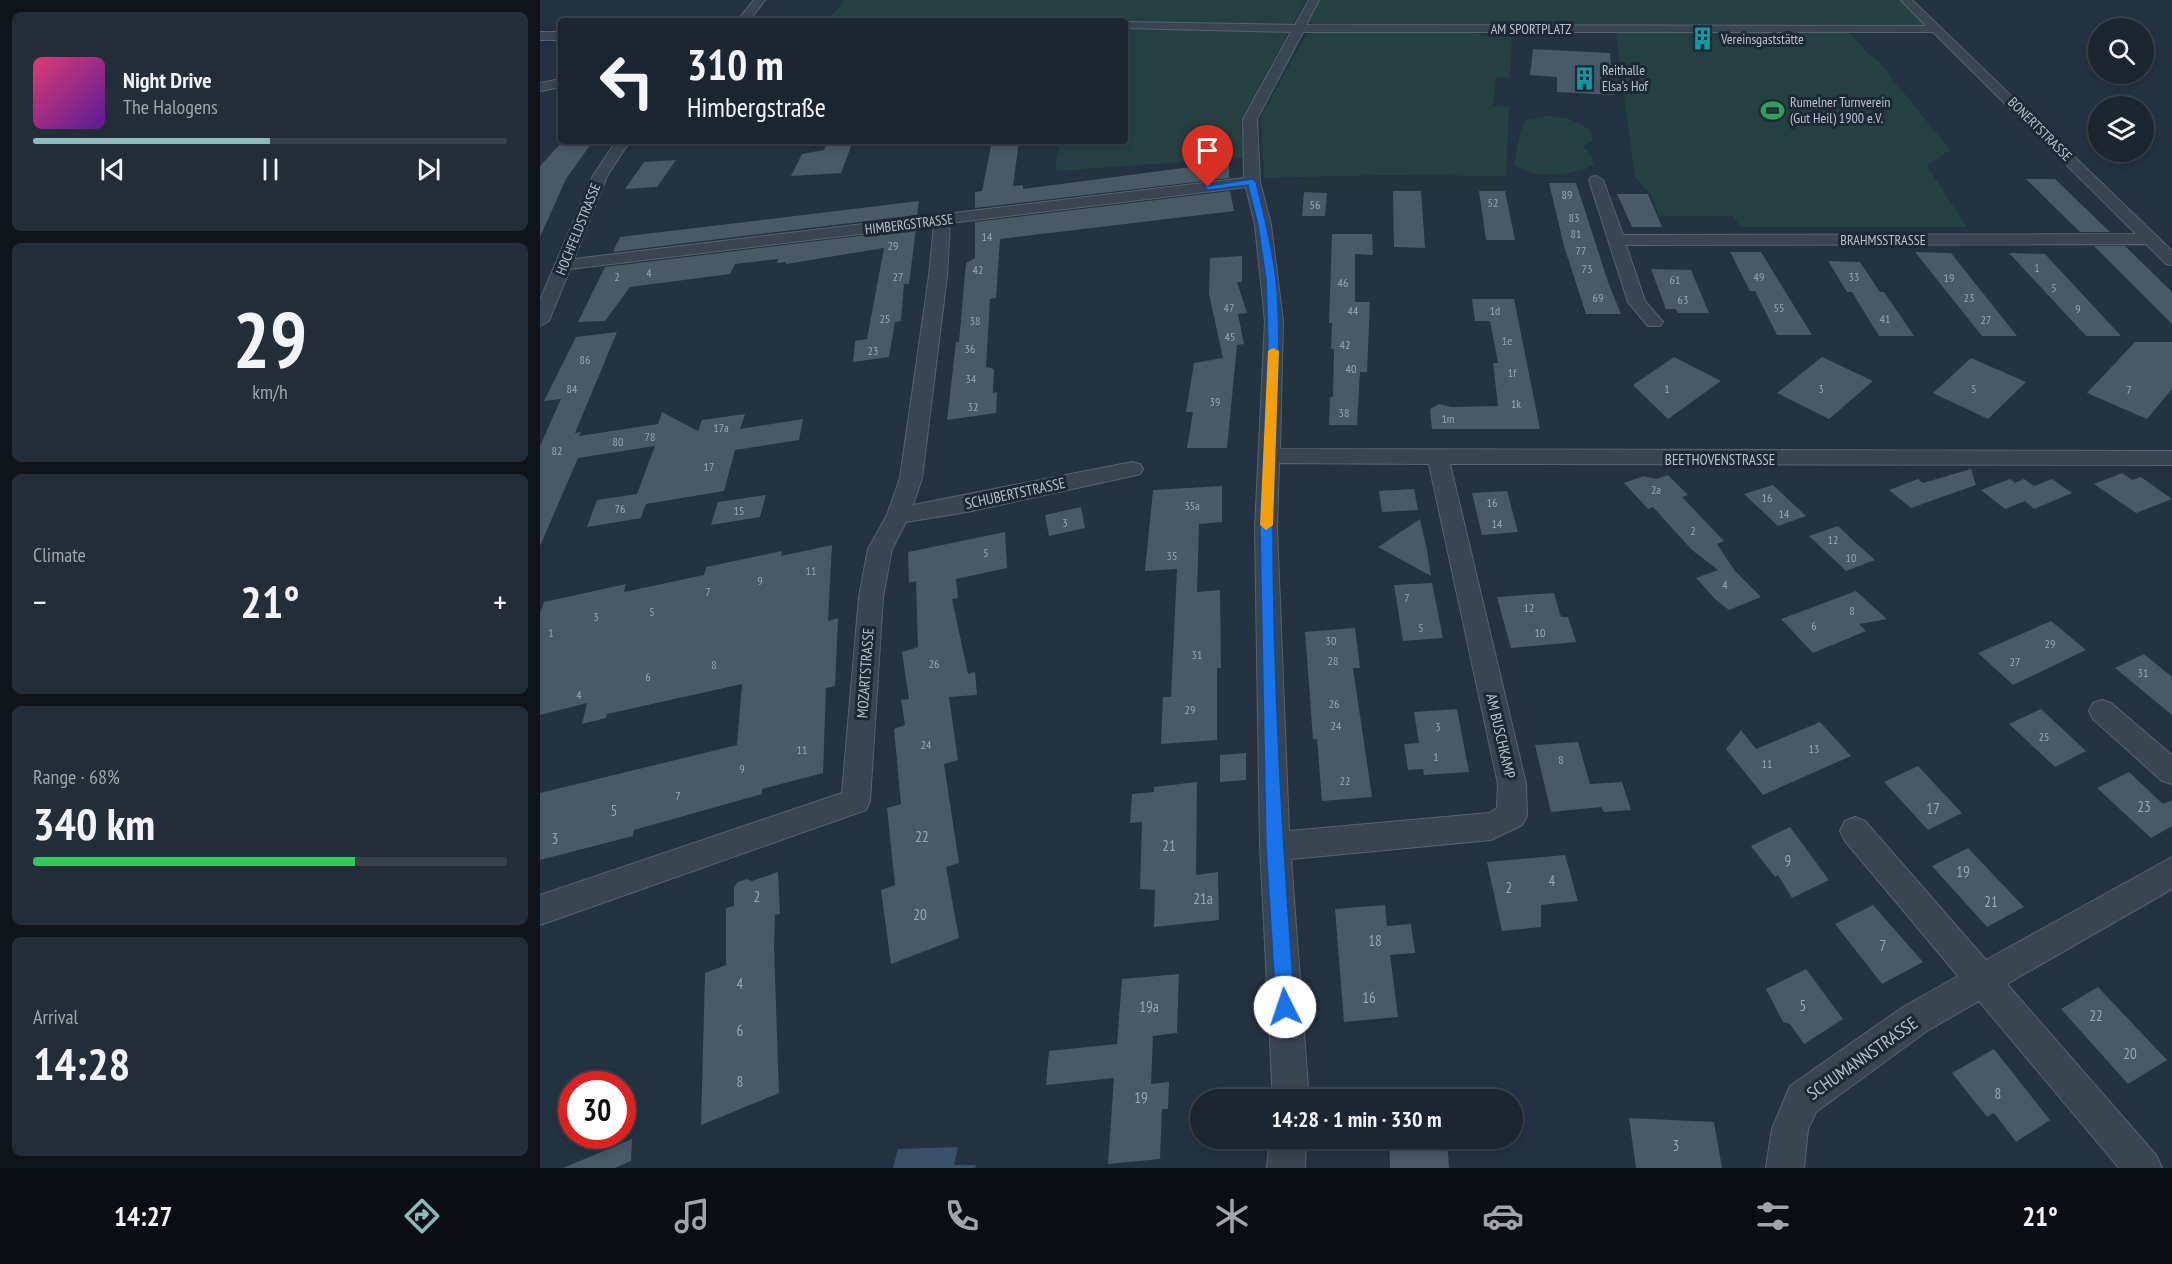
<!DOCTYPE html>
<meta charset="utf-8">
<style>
body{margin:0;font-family:"PT Sans Narrow",sans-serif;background:#242e39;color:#f1f3f6;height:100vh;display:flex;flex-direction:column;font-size:22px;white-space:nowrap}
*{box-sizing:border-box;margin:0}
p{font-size:20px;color:#a0a5ab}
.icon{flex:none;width:33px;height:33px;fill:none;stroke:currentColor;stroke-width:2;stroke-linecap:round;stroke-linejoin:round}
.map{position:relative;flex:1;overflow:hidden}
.drawer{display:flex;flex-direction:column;gap:12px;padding:12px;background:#0f151b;width:540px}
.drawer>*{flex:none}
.banner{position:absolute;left:18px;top:18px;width:570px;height:126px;border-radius:6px;box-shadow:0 3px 9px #0003,0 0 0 2px #39434d;background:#1b2631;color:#f1f3f6;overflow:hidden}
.controls{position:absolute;left:1548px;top:18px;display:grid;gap:12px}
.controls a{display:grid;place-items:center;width:66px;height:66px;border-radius:50%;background:#1b2631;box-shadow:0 3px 9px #0003,0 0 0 2px #39434d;font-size:30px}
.speed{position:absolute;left:18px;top:1071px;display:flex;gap:12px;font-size:30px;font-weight:700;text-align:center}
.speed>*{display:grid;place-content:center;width:78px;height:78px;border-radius:50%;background:#1b2631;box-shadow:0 3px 9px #0003,0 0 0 2px #39434d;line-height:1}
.speed .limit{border:9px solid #d22;background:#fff;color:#111}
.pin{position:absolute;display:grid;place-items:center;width:51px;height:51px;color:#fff;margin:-62px -26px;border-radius:50% 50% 50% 0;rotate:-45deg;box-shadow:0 0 6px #0007}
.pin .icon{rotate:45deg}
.me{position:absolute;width:66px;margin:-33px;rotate:356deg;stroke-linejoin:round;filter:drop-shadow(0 0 4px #0008)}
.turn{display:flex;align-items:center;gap:21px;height:126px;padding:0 30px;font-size:27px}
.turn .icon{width:78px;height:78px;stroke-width:2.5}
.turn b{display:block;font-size:42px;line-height:51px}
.big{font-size:45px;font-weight:700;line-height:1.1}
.drawer .tile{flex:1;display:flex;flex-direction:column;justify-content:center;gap:9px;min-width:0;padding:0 21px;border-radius:9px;background:#242e39}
.drawer .dial{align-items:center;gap:0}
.dial b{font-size:78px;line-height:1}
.song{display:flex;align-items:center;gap:18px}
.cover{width:72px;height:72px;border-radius:9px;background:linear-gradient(135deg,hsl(340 70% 55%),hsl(270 70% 35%))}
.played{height:6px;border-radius:3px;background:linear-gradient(90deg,#8bbbb9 50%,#39434d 50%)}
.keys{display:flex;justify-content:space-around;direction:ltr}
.heat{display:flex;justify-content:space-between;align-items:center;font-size:33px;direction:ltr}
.charge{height:9px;border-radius:4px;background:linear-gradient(90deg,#34c759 68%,#39434d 0)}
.trip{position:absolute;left:650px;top:1089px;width:333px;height:60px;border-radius:30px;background:#1b2631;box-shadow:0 3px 9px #0003,0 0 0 2px #39434d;font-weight:700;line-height:60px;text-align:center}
.dock{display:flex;height:96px;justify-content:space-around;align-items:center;background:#0b0f14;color:#a0a5ab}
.dock .icon{width:42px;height:42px}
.dock .current{color:#8bbbb9}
.dock b{font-size:27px;color:#f1f3f6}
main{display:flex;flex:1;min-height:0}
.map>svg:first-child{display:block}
.green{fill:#264142}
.water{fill:#39526a}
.building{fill:#485967}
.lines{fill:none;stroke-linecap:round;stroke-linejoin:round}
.minor-casing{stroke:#56636e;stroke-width:2}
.minor{fill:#394551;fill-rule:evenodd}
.route{fill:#1a73e8;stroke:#114b97;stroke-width:1.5}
.slow{fill:#f59e0b}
.labels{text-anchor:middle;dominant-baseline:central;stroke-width:6;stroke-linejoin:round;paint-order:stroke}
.number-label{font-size:12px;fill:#9aa6b2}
.far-street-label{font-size:14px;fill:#b5c0cb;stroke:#1d2a36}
.far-poi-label{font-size:14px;fill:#b5c0cb;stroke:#1d2a36;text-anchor:start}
.street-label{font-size:15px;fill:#b5c0cb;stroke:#1d2a36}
.near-number-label{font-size:15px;fill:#9aa6b2}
.near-street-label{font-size:18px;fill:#b5c0cb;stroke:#1d2a36}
</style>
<main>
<section class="drawer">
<div class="tile">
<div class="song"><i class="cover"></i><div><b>Night Drive</b><p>The Halogens</p></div></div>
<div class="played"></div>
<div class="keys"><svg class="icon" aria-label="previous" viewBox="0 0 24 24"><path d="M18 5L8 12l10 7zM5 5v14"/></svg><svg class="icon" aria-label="pause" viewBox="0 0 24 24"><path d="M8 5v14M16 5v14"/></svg><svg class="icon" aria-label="next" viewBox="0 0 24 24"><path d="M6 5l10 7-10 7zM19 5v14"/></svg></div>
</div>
<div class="tile dial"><b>29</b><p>km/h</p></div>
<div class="tile"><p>Climate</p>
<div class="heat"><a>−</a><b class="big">21°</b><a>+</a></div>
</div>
<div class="tile"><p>Range · 68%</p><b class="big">340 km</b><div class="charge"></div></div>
<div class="tile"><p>Arrival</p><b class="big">14:28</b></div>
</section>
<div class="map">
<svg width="1632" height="1168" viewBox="0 0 1632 1168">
<rect width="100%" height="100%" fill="#243341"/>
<path class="green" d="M305,0H766L701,119L703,158L515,171L519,141H585V21H287Z
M779,0H1361L1383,25L1376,27L775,25L768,21Z
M768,31H938L940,36H972L970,78L956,77L953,106L969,107L966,176L846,175L724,178L721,117Z
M1076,33H1310L1329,55L1334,56L1410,150L1387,166L1427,227H1200L1193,216H1119L1110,194L1095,177Z
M1009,116L1030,119L1049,129L1053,141L1043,146L1050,153L1054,165C1034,176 991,180 974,164L981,130L986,120Z"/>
<path class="water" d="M418,1147L414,1165H436L435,1168H353L358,1149Z"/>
<path class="building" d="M993,49L1070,53L1074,95L1017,92V77L990,75Z
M23,141H53L26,179L0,237V166Z
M288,141H313L301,173L251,176L262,154L284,150Z
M452,141H479L473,186L483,185V189L658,166L689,165V178L435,208V192L442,191Z
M136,160L117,187L85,189L104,162Z
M1486,179H1515L1570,232H1540Z
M1009,183H1036L1068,282L1081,314H1046L1024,246Z
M690,191L694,211L460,239L456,298L450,299L446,367L454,369L453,393L457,392L456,413L407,420L416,342H419L426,263L435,258V222Z
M853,191H881L885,248L854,247Z
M939,191H965L975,240H946Z
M764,192L787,193L785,216H762Z
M1077,194H1108L1122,227H1092Z
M379,201L377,215L73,252L80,237Z
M376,229L369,284H364L361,321L355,322L349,357L313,362L315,341L327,339L344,248L246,264V262L237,263L238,259L195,264L190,274L90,287L65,321L38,322L65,267Z
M792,234H832L833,255L815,254V302H830L827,372H820L817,425H789L790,397H793L794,349H791L792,323H789Z
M1554,246H1585L1632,292V324Z
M1190,252H1221L1272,335H1237L1215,291H1210Z
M1375,252L1411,253L1477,336H1442Z
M1469,253L1505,254L1581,336H1546Z
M702,256V282H697L707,313L698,314L704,344L697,345L687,448H647L653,412H646L654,363L683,358L669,294L670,258Z
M1288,261L1320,262L1340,292H1344L1374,336H1339L1312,292H1307Z
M1111,269L1151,270L1169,313H1138L1136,309H1126Z
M932,299H974L1000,429H892L890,409L899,404L911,407L958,406L953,363H958L950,321H935Z
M77,332L35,433L41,432L39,436L118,424L122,412L158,431L162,420L205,414L200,429L263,419L259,440L195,450L184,491L106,504L101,518L47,527L57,500L97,494L115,446L38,458L0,546V446L21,399L4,401L36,337Z
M1595,342H1632V389L1607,419L1547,393Z
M1134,357L1181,381L1128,419L1093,385Z
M1282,357L1333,381L1289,419L1237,393Z
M1431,358L1486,382L1448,419L1393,393Z
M1431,469L1436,485L1371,508L1349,490L1378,479L1383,483Z
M1582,473L1592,480L1601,477L1632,499L1596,513L1554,484Z
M1128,475L1148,495L1142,497L1184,541L1177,544L1195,571L1221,597L1189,610L1176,600L1156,578L1178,570L1152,550L1113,507L1108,509L1084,483L1104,476L1116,479Z
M1470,479L1475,483L1484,479L1494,486L1512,479L1532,493L1494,509L1485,501L1465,509L1441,490Z
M1233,485L1249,500L1266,516L1238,526L1204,494Z
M682,486V522L659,524L657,592L680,590L681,668H677V740L621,744L623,697H631L637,569L605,571L613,490Z
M874,489L878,510L842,512L839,491Z
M967,491L978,532L942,535L932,493Z
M226,495L220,517L171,525L178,502Z
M541,507L545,528L509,536L505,515Z
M880,519L887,550L891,576L838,547Z
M1298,526L1316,543L1335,560L1306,571L1269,536Z
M465,532L467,568L416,579L418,598L412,599L428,674L435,672L437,695L409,697L418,760L404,764L419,863L406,867L419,938L351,964L341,890L355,885L347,808L361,804L354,729L365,725L361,700L369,699L362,652L378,647L376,581L369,583L368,552Z
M292,545L288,621L298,618L295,686L286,688L283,773L222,789V794L94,830L93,836L0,860V793L197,745L202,684L67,714L66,718L42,724L47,703L0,715V613L4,602L86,584L84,592L164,575L166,567L242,551L241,556Z
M892,583L903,638L863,641L854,585Z
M1316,591L1347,619L1319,624L1326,631L1273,653L1241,619Z
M1014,593L1021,617H1028L1036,642L971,648L957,597Z
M1511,621L1546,650L1473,685L1438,653Z
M815,628L820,668H813L832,797L782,801L777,739H773L765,632Z
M1604,654L1632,677V715L1575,668Z
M917,709L929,772L884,775L883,769L868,770L864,744L879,743L874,712Z
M1501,709L1546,751L1515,767L1469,724Z
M1280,722L1311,756L1223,795L1186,749L1201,730L1216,749Z
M1038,742L1050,784L1082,782L1091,810L1064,812L1061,807L1011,812L995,745Z
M706,753V780L680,782V755Z
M1378,766L1422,813L1388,830L1344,782Z
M1589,772L1623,804L1632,800V826L1611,838L1557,788Z
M657,782L656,875L678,872L679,920L614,927L615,890L600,889L602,822L590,823L592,794L614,792V787Z
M1250,827L1289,880L1252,898L1238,875L1235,877L1211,846Z
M1428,848L1484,907L1447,927L1392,866Z
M1025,855L1038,901L1001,905V927L962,931L947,862Z
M238,872L240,914L235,915L234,947L239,1093L161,1125L165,973L186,965V908L194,906V887L198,882L207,879L212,881Z
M845,905L847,926L871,924L875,953L850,955L858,1017L804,1022L795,909Z
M1333,905L1383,962L1342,984L1295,924Z
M1266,969L1303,1019L1264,1044L1250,1024L1243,1022L1226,989Z
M639,974L637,1033L613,1036L611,1084L629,1082L628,1109H622L620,1159L568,1164L574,1078L506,1085L509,1051L577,1044L582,979Z
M1558,987L1627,1060L1588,1084L1521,1009Z
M1454,1049L1510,1120L1476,1142L1454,1113L1447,1117L1412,1073Z
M1089,1118L1174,1122L1182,1168H1096Z
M849,1138H907L909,1168H850Z
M92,1139L91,1161L75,1168H23Z"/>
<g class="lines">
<defs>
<path id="minor" d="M214,0H225L209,21H197Z
M769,0H779L766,25L1386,26L1361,0H1372L1632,251V265L1626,264L1606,244L1086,245L1105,301L1123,322L1120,326H1108L1088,302L1049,180L1051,177L1056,176L1063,180L1083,235L1596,234L1393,32H763L717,119L720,182L731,225L743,321L740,449L1632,451V465L910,464L986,784L987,816L982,825L951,840L751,859L769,1100H733L720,846L715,528L725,321L715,225L706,187L410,223L407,276L382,478L373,505L592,462L600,464L603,469L600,474L592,476L427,512L366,522L352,549L343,597L330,801L326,810L0,925V895L302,793L319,597L328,549L347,515L360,478L389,276L394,225L30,269L9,321L0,326V300L53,176L76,141H90L67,176L34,259L704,178L703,119L751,32L585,28V22L755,25ZM739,463L889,464L958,784L957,808L949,813L749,831L737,528Z
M0,32H21V40H0Z
M21,79V87L0,91V83Z
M1562,700L1571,703L1632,755V784L1622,781L1553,719L1549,711L1553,703Z
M1315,817L1325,821L1446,960L1632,857V889L1467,984L1616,1155L1622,1168H1579L1439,1001L1387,1031L1276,1112L1268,1129L1264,1168H1226L1232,1129L1250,1086L1363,1007L1418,976L1305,841L1300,831L1305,821Z
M730,1138H766L765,1168H727Z"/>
</defs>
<use href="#minor" class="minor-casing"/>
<use href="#minor" class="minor"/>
</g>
<path class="route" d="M712,179L716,182C724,214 732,246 736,279C744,362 732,445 733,528C733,688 743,848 755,1007L752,1014L745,1017L738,1014L736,1007L726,846L720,528L728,342L726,279L718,225L708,185L668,190L663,187Z"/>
<path class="slow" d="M733,348L739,351L733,525L726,530L720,525L728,351Z"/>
<defs>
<symbol id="building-bare" viewBox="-9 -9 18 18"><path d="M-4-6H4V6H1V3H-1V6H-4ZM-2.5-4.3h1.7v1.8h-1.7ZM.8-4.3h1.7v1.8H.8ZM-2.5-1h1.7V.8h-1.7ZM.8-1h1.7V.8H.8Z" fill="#0f9aa8" stroke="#1d2a36" stroke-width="2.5" paint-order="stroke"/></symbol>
<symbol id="stadium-bare" viewBox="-9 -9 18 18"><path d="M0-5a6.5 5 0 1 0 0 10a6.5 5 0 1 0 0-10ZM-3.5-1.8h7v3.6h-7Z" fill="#2e9e5b" stroke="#1d2a36" stroke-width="2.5" paint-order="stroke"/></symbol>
</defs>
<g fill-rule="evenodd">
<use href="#building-bare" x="1146" y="22" width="33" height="33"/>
<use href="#building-bare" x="1028" y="62" width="33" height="33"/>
<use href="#stadium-bare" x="1216" y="94" width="33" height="33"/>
</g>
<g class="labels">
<g class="number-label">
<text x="1027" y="194">89</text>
<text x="953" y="202">52</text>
<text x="775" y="204">56</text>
<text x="1034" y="217">83</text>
<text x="1036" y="233">81</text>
<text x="447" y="236">14</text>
<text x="353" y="245">29</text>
<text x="1041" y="250">77</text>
<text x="1497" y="267">1</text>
<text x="1047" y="268">73</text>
<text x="438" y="269">42</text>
<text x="109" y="272">4</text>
<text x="77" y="276">2</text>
<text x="358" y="276">27</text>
<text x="1219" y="276">49</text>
<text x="1314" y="276">33</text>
<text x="1409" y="277">19</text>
<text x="1135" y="279">61</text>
<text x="803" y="282">46</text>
<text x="1514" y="287">5</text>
<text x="1058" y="297">69</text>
<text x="1429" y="297">23</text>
<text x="1143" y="299">63</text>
<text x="689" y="307">47</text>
<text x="1239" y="307">55</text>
<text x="1538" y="308">9</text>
<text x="813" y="310">44</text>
<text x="955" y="310">1d</text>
<text x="345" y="318">25</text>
<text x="1345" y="318">41</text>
<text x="1446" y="319">27</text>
<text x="435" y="320">38</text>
<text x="690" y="336">45</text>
<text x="967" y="340">1e</text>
<text x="805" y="344">42</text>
<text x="430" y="348">36</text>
<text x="333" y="350">23</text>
<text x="45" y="359">86</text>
<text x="811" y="368">40</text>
<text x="972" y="372">1f</text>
<text x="431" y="378">34</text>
<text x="32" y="388">84</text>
<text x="1127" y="388">1</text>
<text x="1281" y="388">3</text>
<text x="1434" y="388">5</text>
<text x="1589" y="389">7</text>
<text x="675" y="401">39</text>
<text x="976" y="403">1k</text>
<text x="433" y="406">32</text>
<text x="804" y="412">38</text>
<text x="908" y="418">1m</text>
<text x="181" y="427">17a</text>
<text x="110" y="436">78</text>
<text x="78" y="441">80</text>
<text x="17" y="450">82</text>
<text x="169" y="466">17</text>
<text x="1116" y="489">2a</text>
<text x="1227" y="497">16</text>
<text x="952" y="502">16</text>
<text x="652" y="505">35a</text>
<text x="80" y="508">76</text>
<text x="199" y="510">15</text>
<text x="1244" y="513">14</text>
<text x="525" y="522">3</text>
<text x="957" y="523">14</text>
<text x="1153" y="530">2</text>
<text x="1293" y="539">12</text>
<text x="446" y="552">5</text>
<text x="632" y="555">35</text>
<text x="1311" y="557">10</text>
<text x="271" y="570">11</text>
<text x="220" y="580">9</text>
<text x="1185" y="584">4</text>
<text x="168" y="591">7</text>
<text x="867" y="597">7</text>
<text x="989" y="607">12</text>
<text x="1312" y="610">8</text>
<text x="112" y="611">5</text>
<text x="56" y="616">3</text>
<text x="1274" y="625">6</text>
<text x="881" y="627">5</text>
<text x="11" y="632">1</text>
<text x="1000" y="632">10</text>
<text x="791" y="640">30</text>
<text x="1510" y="643">29</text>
<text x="657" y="654">31</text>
<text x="793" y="660">28</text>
<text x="1475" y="661">27</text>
<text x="394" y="663">26</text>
<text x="174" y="664">8</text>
<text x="1603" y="672">31</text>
<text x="108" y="676">6</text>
<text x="39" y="694">4</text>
<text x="794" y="703">26</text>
<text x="650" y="709">29</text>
<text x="796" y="725">24</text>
<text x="898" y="726">3</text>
<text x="1504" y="736">25</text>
<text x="386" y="744">24</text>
<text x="1274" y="748">13</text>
<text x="262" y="749">11</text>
<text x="896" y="756">1</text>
<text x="1021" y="759">8</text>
<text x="1227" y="763">11</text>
<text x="202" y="768">9</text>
<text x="805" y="780">22</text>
<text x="138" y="795">7</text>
</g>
<g class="far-street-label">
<text x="991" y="29">AM SPORTPLATZ</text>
<text transform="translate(1500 129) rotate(45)">BONERTSTRASSE</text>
<text transform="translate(369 224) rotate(-7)">HIMBERGSTRASSE</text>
<text transform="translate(38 229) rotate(-68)">HOCHFELDSTRASSE</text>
<text x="1343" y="240">BRAHMSSTRASSE</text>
</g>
<g class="far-poi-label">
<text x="1181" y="39">Vereinsgaststätte</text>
<text x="1062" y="70">Reithalle<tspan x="1062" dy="16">Elsa's Hof</tspan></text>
<text x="1250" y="102">Rumelner Turnverein<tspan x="1250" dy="16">(Gut Heil) 1900 e.V.</tspan></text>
</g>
<g class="street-label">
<text x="1180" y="459">BEETHOVENSTRASSE</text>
<text transform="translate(475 493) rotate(-12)">SCHUBERTSTRASSE</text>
<text transform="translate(325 673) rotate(-86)">MOZARTSTRASSE</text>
<text transform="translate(961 736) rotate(77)">AM BUSCHKAMP</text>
</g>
<g class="near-number-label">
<text x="1604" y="806">23</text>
<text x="1393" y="808">17</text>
<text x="74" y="810">5</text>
<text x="382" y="836">22</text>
<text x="15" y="838">3</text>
<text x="629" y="845">21</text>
<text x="1248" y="860">9</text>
<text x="1423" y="871">19</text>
<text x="1012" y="880">4</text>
<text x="969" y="887">2</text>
<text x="217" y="896">2</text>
<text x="663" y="898">21a</text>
<text x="1451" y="901">21</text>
<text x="380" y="914">20</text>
<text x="835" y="940">18</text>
<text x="1343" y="945">7</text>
<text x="200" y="983">4</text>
<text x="829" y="997">16</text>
<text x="1263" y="1005">5</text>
<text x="609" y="1006">19a</text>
<text x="1556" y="1015">22</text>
<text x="200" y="1030">6</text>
<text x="1590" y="1053">20</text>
<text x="200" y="1081">8</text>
<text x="1458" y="1093">8</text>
<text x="601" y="1097">19</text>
<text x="1136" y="1145">3</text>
</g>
<g class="near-street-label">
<text transform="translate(1322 1058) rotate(-35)">SCHUMANNSTRASSE</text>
</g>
</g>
</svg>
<div class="controls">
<a><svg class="icon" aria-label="search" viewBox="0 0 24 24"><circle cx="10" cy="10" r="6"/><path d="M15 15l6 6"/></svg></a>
<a><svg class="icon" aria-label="layers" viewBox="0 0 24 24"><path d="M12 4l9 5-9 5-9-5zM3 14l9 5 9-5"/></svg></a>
</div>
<div class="speed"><div class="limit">30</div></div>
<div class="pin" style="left:668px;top:187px;background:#d93025"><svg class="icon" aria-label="arrive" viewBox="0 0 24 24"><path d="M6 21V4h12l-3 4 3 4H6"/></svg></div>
<svg class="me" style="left:745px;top:1007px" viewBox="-20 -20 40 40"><circle r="19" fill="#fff"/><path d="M0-13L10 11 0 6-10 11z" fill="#1a73e8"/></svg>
<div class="trip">14:28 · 1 min · 330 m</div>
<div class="banner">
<div class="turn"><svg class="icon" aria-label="left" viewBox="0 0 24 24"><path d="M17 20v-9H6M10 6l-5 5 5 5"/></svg><div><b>310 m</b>Himbergstraße</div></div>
</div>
</div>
</main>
<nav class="dock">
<b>14:27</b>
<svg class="icon current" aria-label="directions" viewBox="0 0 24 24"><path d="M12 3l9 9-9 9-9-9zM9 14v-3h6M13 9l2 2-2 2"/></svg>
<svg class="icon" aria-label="music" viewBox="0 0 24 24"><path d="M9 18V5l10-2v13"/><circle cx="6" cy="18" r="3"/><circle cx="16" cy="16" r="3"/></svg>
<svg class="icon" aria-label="phone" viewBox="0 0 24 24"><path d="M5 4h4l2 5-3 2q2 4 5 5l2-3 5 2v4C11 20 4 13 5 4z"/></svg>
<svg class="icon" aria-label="climate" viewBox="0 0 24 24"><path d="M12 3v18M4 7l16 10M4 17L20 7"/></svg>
<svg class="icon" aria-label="car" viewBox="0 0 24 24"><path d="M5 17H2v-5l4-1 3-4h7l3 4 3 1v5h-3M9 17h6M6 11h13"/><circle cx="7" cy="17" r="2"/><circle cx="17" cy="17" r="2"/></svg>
<svg class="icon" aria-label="filters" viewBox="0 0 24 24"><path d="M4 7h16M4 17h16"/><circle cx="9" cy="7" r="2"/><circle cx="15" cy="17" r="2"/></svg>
<b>21°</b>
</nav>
